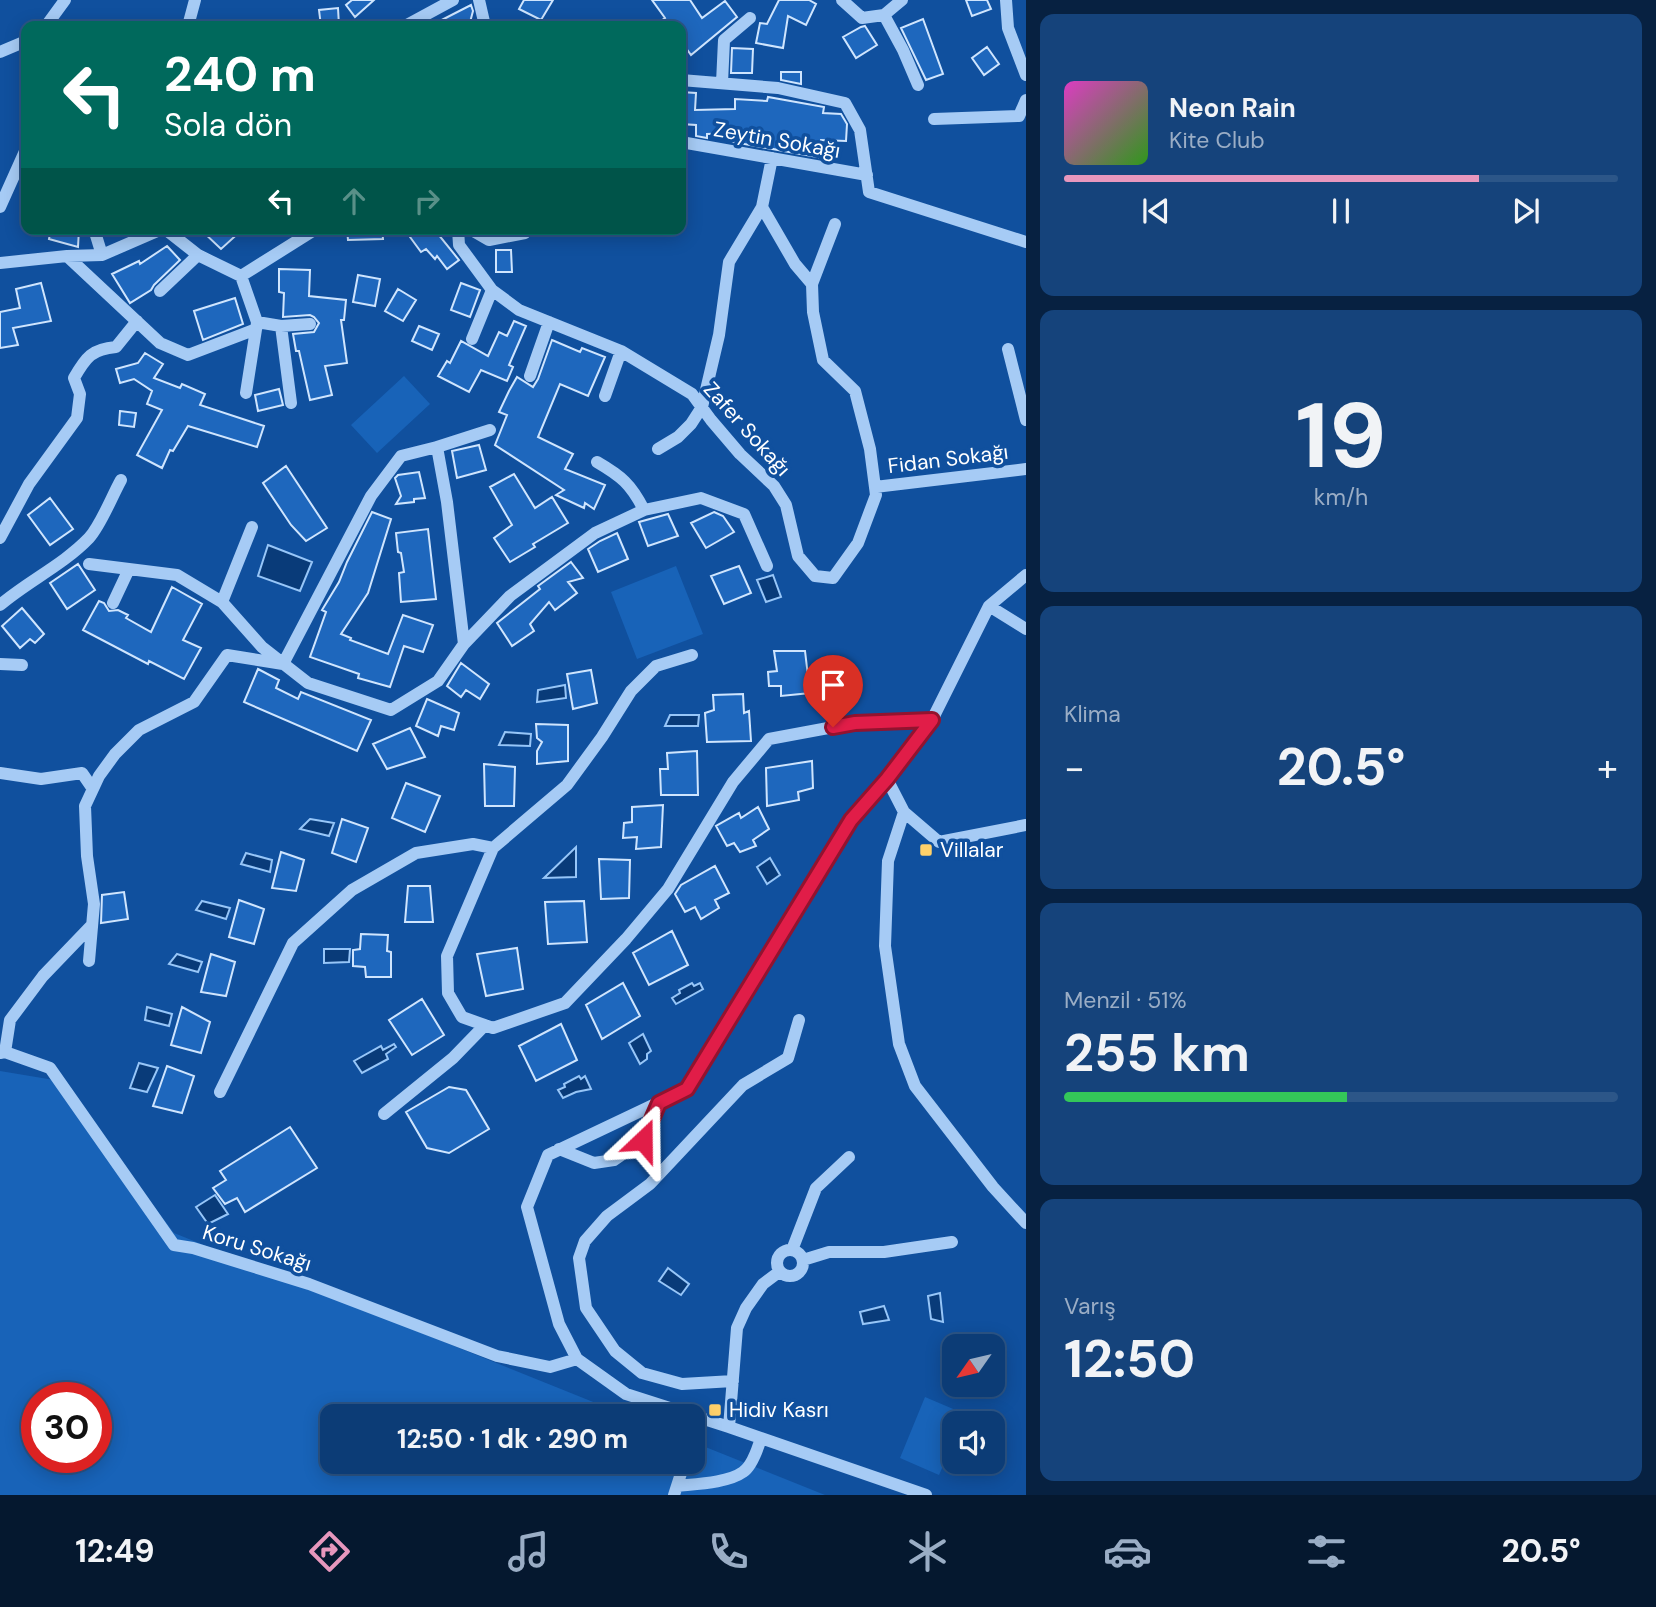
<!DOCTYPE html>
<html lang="tr">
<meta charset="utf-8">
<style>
body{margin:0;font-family:"DM Sans",sans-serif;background:#15437b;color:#f1f3f6;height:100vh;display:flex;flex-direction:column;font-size:26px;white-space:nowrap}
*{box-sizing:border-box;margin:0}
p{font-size:23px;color:#9aadc5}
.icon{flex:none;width:38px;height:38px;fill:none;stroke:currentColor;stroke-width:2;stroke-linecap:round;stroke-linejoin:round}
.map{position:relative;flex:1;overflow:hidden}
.drawer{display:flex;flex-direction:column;gap:14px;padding:14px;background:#072141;width:630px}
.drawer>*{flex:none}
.guide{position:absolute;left:21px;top:21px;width:665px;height:214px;border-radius:14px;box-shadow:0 4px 18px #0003,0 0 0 2px #2c5688;background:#00695c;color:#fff;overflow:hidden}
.needle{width:46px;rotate:236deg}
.buttons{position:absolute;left:942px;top:1334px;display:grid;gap:14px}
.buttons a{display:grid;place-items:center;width:63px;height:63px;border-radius:14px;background:#0c3c76;box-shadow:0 4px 18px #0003,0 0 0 2px #2c5688;font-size:35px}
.speed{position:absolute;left:21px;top:1382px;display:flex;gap:14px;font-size:35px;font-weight:700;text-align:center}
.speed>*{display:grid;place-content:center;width:91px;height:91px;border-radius:50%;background:#0c3c76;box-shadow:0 4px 18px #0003,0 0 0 2px #2c5688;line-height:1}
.speed .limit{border:10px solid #d22;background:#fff;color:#111}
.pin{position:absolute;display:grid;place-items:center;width:60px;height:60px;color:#fff;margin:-72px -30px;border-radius:50% 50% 50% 0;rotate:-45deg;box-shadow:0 0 7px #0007}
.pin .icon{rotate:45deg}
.me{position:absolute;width:77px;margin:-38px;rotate:23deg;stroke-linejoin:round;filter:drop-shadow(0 0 5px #0008)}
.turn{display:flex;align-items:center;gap:24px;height:147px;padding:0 28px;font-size:32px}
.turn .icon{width:91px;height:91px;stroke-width:2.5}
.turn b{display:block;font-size:49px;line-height:60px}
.lanes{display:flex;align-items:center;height:66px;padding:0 28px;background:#0003;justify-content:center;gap:35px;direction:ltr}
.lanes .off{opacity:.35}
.big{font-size:52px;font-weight:700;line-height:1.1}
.drawer .tile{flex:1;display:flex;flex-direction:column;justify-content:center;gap:10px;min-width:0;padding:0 24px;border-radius:14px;background:#15437b}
.drawer .dial{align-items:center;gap:0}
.dial b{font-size:91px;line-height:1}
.song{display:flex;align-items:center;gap:21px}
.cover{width:84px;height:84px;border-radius:10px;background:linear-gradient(135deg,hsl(310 70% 55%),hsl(110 70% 35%))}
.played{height:7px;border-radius:4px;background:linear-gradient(90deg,#e797bd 75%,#2c5688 75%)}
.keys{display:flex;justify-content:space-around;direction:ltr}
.heat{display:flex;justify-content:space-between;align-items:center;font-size:38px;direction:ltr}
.charge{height:10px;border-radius:5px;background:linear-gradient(90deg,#34c759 51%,#2c5688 0)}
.trip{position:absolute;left:320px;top:1404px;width:385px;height:70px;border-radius:14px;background:#0c3c76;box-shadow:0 4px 18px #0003,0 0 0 2px #2c5688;font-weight:700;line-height:70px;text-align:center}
.menu{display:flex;height:112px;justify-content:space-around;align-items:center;background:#05182f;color:#9aadc5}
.menu .icon{width:49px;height:49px}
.menu .on{color:#e797bd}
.menu b{font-size:32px;color:#f1f3f6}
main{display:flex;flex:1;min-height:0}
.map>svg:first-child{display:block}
.green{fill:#1863b8;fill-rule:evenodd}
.water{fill:#093b79;stroke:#97c6f8;stroke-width:2}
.building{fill:#1e67bd;stroke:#cfe5fe;stroke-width:2}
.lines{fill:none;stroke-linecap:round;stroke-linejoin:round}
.minor{stroke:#a6cbf5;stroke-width:12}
.route-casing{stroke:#92132f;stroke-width:18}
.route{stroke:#e11d48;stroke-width:12}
.poi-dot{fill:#ffd16a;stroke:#10509e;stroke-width:2.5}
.labels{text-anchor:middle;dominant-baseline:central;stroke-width:7;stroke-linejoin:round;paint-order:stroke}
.street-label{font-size:21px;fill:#fff;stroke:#10509e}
.poi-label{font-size:21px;fill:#fff;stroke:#10509e;text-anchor:start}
</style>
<main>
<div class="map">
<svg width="1026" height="1495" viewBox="0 0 1026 1495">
<rect width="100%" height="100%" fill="#10509e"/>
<path class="green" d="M404,376L430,404L377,453L351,425Z
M676,566L703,634L637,659L611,592Z
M0,1071L60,1081L174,1233L628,1416H332V1461H693V1442L825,1495H0ZM37,1398H96V1458H37Z
M925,1397L965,1414L961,1423H954V1441L939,1475L900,1458Z"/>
<path class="water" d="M268,545L312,562L300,591L258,576Z
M773,575L781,597L766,602L757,580Z
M565,685L566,698L537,702L538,690Z
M670,715H699L698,726H665Z
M505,732L531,734L530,746L499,745Z
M310,819L334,823L329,836L300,829Z
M576,847V877L544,878Z
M246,853L272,860L270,872L241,864Z
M770,858L780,875L767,884L757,867Z
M202,901L230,908L226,919L196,910Z
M324,949H350L349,962L324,963Z
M177,954L202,962L198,972L169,964Z
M692,983L694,986L700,983L703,989L676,1004L672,998L680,993L679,990Z
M147,1007L172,1014L169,1026L145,1020Z
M643,1034L651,1051L647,1054V1059L640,1064L629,1043Z
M394,1044L396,1047L386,1054L388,1059L362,1073L354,1061L381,1046L383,1050Z
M139,1063L158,1068L147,1092L130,1088Z
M579,1076L581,1079L585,1076L591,1089L576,1092L563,1098L558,1090L565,1087L564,1084Z
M215,1195L228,1214L208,1224L196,1207Z
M668,1268L689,1284L681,1295L659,1281Z
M940,1293L943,1322L931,1319L928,1296Z
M884,1306L889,1320L863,1324L860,1312Z"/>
<path class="building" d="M352,0H374L355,17L346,5Z
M524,0H553L541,20L519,9Z
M652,0H690L702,18L725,1L737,17L691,55L681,41V26H654L665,18Z
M779,0H809L816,4L806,25L788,16L783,48L756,43L760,23L767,24Z
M966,0H987L991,9L972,16Z
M471,5L473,11L469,26H430Z
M338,8L339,26H321L319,10Z
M923,19L943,74L926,80L901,28Z
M865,26L877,45L856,58L843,37L861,27Z
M987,47L999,64L984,75L972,58Z
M732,48L753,49L752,73H731Z
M781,72H801V84L781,80Z
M681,92L696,93L695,110L735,109V99L767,101L768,97L824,107L823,113L841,114L847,124L846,141L821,140L818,157L733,142L735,133L707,134V138L696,136V125L681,124Z
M51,229H79L78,247L49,239Z
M200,229H243L221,249Z
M347,229H382L383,239L348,240Z
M420,229H434L459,260L447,269L437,256L435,259L426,249L421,252L410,237Z
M167,246L180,260L154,285L151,290L130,303L112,274L139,261L140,264Z
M496,250H511L512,272H496Z
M279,269L310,270L309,296L346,300L344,320H341L347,363L325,366L332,395L310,400L299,351H296L293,334L314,332L319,323L314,317L310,315L283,317L284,293L279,292Z
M358,275L380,279L375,306L353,302Z
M41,283L51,321L13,328L18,345L0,348V312L20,308L16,289Z
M461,283L480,290L470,317L451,310Z
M398,289L416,300L403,321L385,311Z
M235,298L243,324L203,340L194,311Z
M514,321L526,326L509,365L513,367L507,381L481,370L469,392L438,376L447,361L450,363L461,341L488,356L499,332L507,336Z
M419,326L439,334L432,350L412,341Z
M552,340L580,352L582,348L605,357L588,396L560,384L538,437L573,454L565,469L605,485L594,509L585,503L584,508L556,495L564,490L495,445L507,415L499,412L509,391L517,377L533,387L538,379Z
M145,353L163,364L154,378L180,388L182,384L205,394L200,405L264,426L257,447L188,426L173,451L170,450L162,468L137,455L162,410L147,404L152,391L134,379L120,383L116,369L138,363Z
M279,389L283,405L258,411L255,395Z
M120,411L136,413L134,427L119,425Z
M479,445L486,470L457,478L452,451Z
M286,466L327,528L306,541L291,525L263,483Z
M419,472L425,498L414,499V502L396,504L401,496L395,478L398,475Z
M514,474L535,508L552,497L568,523L533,544L535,547L510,562L494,538L512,525L490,487Z
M50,498L73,529L50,545L28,515Z
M372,512L391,519L368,593L341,634L351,638L350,640L388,654L403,615L433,625L423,652L404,646L390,687L358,678L359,674L310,657L326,612L322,610L339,582L347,562Z
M714,512L723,516L734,532L706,548L691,523Z
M668,514L678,536L648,546L639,522Z
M428,529L436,599L401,602L399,573L404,572L401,553L398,552L396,533Z
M617,533L628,559L598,572L588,549L600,541Z
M571,562L583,578L568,582L577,593L555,610L549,602L530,624L534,631L512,646L497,623L540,589L538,586Z
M78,564L95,590L67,609L50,583Z
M739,566L751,593L724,604L711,576Z
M172,587L202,604L183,640L201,648L184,679L149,661L148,664L83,630L99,601L104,603L109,611L118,610L128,615L126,618L151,632Z
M22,608L44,634L35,643L30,639L20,648L2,626Z
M774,651H805L810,693L781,696V686H769L768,672L777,671Z
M461,663L489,684L480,699L466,690L461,697L447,686Z
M258,669L279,680L276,688L298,699L301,692L371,720L357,751L244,702Z
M591,670L597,703L573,709L567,674Z
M743,694L744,713L749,711L751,741L707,742L705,713L714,710L713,695Z
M427,699L459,713L454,730L441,726L438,736L416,726Z
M536,724L568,725V761L537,764V751L542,742L537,738Z
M410,728L425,757L387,769L373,744Z
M697,751L698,795H661L660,769H668L667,753Z
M812,761L813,788L798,792L799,800L767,806L766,768Z
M484,764L515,767L514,806H485Z
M406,783L440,796L425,832L392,818Z
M663,805L661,847L636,849L637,837L623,838L624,823L632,822V807Z
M758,807L769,829L753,840L756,846L740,852L734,843L727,846L716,826L739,813L741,818Z
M342,819L368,828L356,862L332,853Z
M281,852L304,860L296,891L272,888Z
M599,859L630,860L629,898L601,899Z
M715,866L729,893L715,900L719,908L701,919L695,907L685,912L675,894L681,885Z
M408,886H430L433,922H405Z
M124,892L128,919L101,923L102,895Z
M239,900L264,909L254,944L229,937Z
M584,901L587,942L548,944L545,902Z
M672,931L688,965L649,985L633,953Z
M361,934L388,935L387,951L391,952V977H366L365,967L353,966V950L360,949Z
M517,948L523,989L486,996L477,954Z
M211,954L235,962L226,996L201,992Z
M623,983L640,1016L602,1039L586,1005Z
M422,999L444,1035L412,1055L389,1020Z
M182,1007L210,1022L201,1053L171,1045Z
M561,1024L577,1060L536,1081L519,1046Z
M167,1066L194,1076L182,1113L153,1106Z
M449,1087L466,1090L489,1129L449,1153L427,1148L406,1112Z
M290,1127L317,1168L245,1212L237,1198L225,1204L213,1188L226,1180L220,1171Z"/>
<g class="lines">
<path class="minor" d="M479,0L485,26
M842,0L862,18L884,15L902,0
M1006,0L1008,28L1026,75
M884,15L903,50L918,85
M46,26L65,0
M188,26L195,0
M405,26L453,0
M0,52L26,41
M681,80L778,88L845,103L860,130L869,192L1026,242
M722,83L724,40L750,18
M934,119L1019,116L1026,100
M681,142L867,175
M0,207L26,149
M94,229L102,255
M165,229L198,255L241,276L316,229
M458,229L459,245L492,290L519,310L621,351L692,394L711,420L740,454L774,486L786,505L798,556L815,576L833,578L858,543L876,495L870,449L855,391L823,360L813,312L812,284L795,264L762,207L772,158
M470,229L489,240L525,233L528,229
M67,256L160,343L188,355L256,329
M0,263L67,256L102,255L162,229
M241,276L257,322L281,326L310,324
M812,284L835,224
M160,291L198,255
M281,326L291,403
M472,339L492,290
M1008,349L1026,420
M530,376L549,322
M246,393L257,323
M605,396L621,351
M658,449L678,437L691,424L702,407L719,335L729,262L762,207
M597,462C621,476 631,484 644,510
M875,487L1026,469
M0,538L29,484L77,418L80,394L74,378C86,357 92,349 116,347L137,321
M89,564L177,575L222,602L262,647L308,683L391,710L438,681L464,644L510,596L595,533L644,510L701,498L744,514L767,566
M222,602L252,527
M113,603L129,569
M0,605C28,581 63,565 89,538C101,525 112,496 121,480
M989,606L1026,629
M464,644L447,502L437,447L490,430
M692,655L656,666L631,691L602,737L567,785L493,848L447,956L448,993L462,1017L493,1028L565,1003L626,939L668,889L733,782L769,739L855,723L932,720
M0,664L22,665
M0,773L41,779L82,773L93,789
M887,779L904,812L939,842L1026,825
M904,812L888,861L885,946L899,1044L915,1086L993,1187L1026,1223
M89,961L94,904L87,856L85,806L99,776L115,754L139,730L194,702L227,655L283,664L371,496L401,456L437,447
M5,1052L10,1020L43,976L92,925
M0,1053L5,1052L50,1068L174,1245L193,1248L309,1284L497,1356L550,1367L577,1359
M220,1092L293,943L352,890L416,853L473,844L493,848
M384,1114L453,1058L485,1025
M559,1149L594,1163L614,1160L643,1140L659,1103
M777 1263a13 13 0 1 1 26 0a13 13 0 1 1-26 0Z
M792,1250L816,1188L849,1157
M803,1260L829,1252H884L952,1242
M733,1381L682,1384L642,1373L615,1351L586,1308L579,1258L585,1241L607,1216L650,1184L743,1085L788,1058L799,1020
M729,1427L737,1328L746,1308L763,1284L779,1272
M693,1437L699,1417
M677,1486C695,1484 728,1483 743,1472C752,1466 758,1448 761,1438
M674,1495L685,1461
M926,1495L729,1427L626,1394L577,1359L559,1324L527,1207L548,1155L687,1089L851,820L887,779L932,720L989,606L1026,575"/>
</g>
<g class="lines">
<defs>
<path id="route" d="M643,1140L659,1103L687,1089L851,820L887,779L932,720L855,723L833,727"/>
</defs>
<use href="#route" class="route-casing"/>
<use href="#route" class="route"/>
</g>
<g class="poi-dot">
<rect x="919" y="843" width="14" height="14" rx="3.5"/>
<rect x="708" y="1403" width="14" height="14" rx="3.5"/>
</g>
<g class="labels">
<g class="street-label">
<text transform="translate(777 140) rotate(10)">Zeytin Sokağı</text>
<text transform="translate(747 429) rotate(48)">Zafer Sokağı</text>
<text transform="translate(948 459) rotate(-7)">Fidan Sokağı</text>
<text transform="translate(257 1248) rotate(17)">Koru Sokağı</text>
</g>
<g class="poi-label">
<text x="940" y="850">Villalar</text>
<text x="729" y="1410">Hidiv Kasrı</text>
</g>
</g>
</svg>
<div class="buttons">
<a><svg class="needle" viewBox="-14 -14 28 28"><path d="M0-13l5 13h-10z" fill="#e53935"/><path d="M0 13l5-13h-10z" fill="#9aadc5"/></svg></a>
<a><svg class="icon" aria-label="sound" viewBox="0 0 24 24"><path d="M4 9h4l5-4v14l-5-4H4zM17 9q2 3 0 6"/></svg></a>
</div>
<div class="speed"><div class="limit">30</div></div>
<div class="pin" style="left:833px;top:727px;background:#d93025"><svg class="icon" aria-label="arrive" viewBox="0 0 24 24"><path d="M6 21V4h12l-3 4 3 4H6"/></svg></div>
<svg class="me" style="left:643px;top:1140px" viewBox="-20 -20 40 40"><path d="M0-17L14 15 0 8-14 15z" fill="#e11d48" stroke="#fff" stroke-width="4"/></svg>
<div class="trip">12:50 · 1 dk · 290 m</div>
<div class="guide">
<div class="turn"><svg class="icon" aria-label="left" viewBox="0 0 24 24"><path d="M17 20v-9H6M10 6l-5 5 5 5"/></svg><div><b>240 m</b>Sola dön</div></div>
<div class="lanes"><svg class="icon" aria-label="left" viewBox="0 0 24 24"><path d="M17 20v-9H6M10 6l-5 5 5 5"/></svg><svg class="icon off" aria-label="ahead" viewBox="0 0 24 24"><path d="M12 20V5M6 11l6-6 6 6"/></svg><svg class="icon off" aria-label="right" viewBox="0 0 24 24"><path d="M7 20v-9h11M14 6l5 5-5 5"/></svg></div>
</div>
</div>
<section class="drawer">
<div class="tile">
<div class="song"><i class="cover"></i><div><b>Neon Rain</b><p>Kite Club</p></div></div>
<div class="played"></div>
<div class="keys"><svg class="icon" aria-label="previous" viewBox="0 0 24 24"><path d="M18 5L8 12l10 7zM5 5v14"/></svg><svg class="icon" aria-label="pause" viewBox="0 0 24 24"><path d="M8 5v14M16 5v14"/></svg><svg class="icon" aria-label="next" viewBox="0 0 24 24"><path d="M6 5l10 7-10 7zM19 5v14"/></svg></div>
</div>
<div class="tile dial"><b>19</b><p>km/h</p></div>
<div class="tile"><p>Klima</p>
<div class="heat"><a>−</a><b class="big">20.5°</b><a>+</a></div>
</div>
<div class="tile"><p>Menzil · 51%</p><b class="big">255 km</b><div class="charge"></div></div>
<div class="tile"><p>Varış</p><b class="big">12:50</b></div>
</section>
</main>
<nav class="menu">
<b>12:49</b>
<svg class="icon on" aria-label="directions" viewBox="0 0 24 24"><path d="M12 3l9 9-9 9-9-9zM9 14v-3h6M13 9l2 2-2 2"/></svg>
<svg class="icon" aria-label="music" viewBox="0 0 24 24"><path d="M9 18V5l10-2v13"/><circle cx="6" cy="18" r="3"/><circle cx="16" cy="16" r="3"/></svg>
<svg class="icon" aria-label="phone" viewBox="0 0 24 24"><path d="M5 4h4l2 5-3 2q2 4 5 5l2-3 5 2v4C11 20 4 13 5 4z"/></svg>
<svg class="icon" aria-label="climate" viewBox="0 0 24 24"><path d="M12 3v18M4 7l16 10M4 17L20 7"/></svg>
<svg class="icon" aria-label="car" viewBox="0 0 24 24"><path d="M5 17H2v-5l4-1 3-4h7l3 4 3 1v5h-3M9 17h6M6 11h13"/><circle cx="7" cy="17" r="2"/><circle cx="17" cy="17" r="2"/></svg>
<svg class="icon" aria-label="filters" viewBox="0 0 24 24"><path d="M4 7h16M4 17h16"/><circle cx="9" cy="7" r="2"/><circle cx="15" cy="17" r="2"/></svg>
<b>20.5°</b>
</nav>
